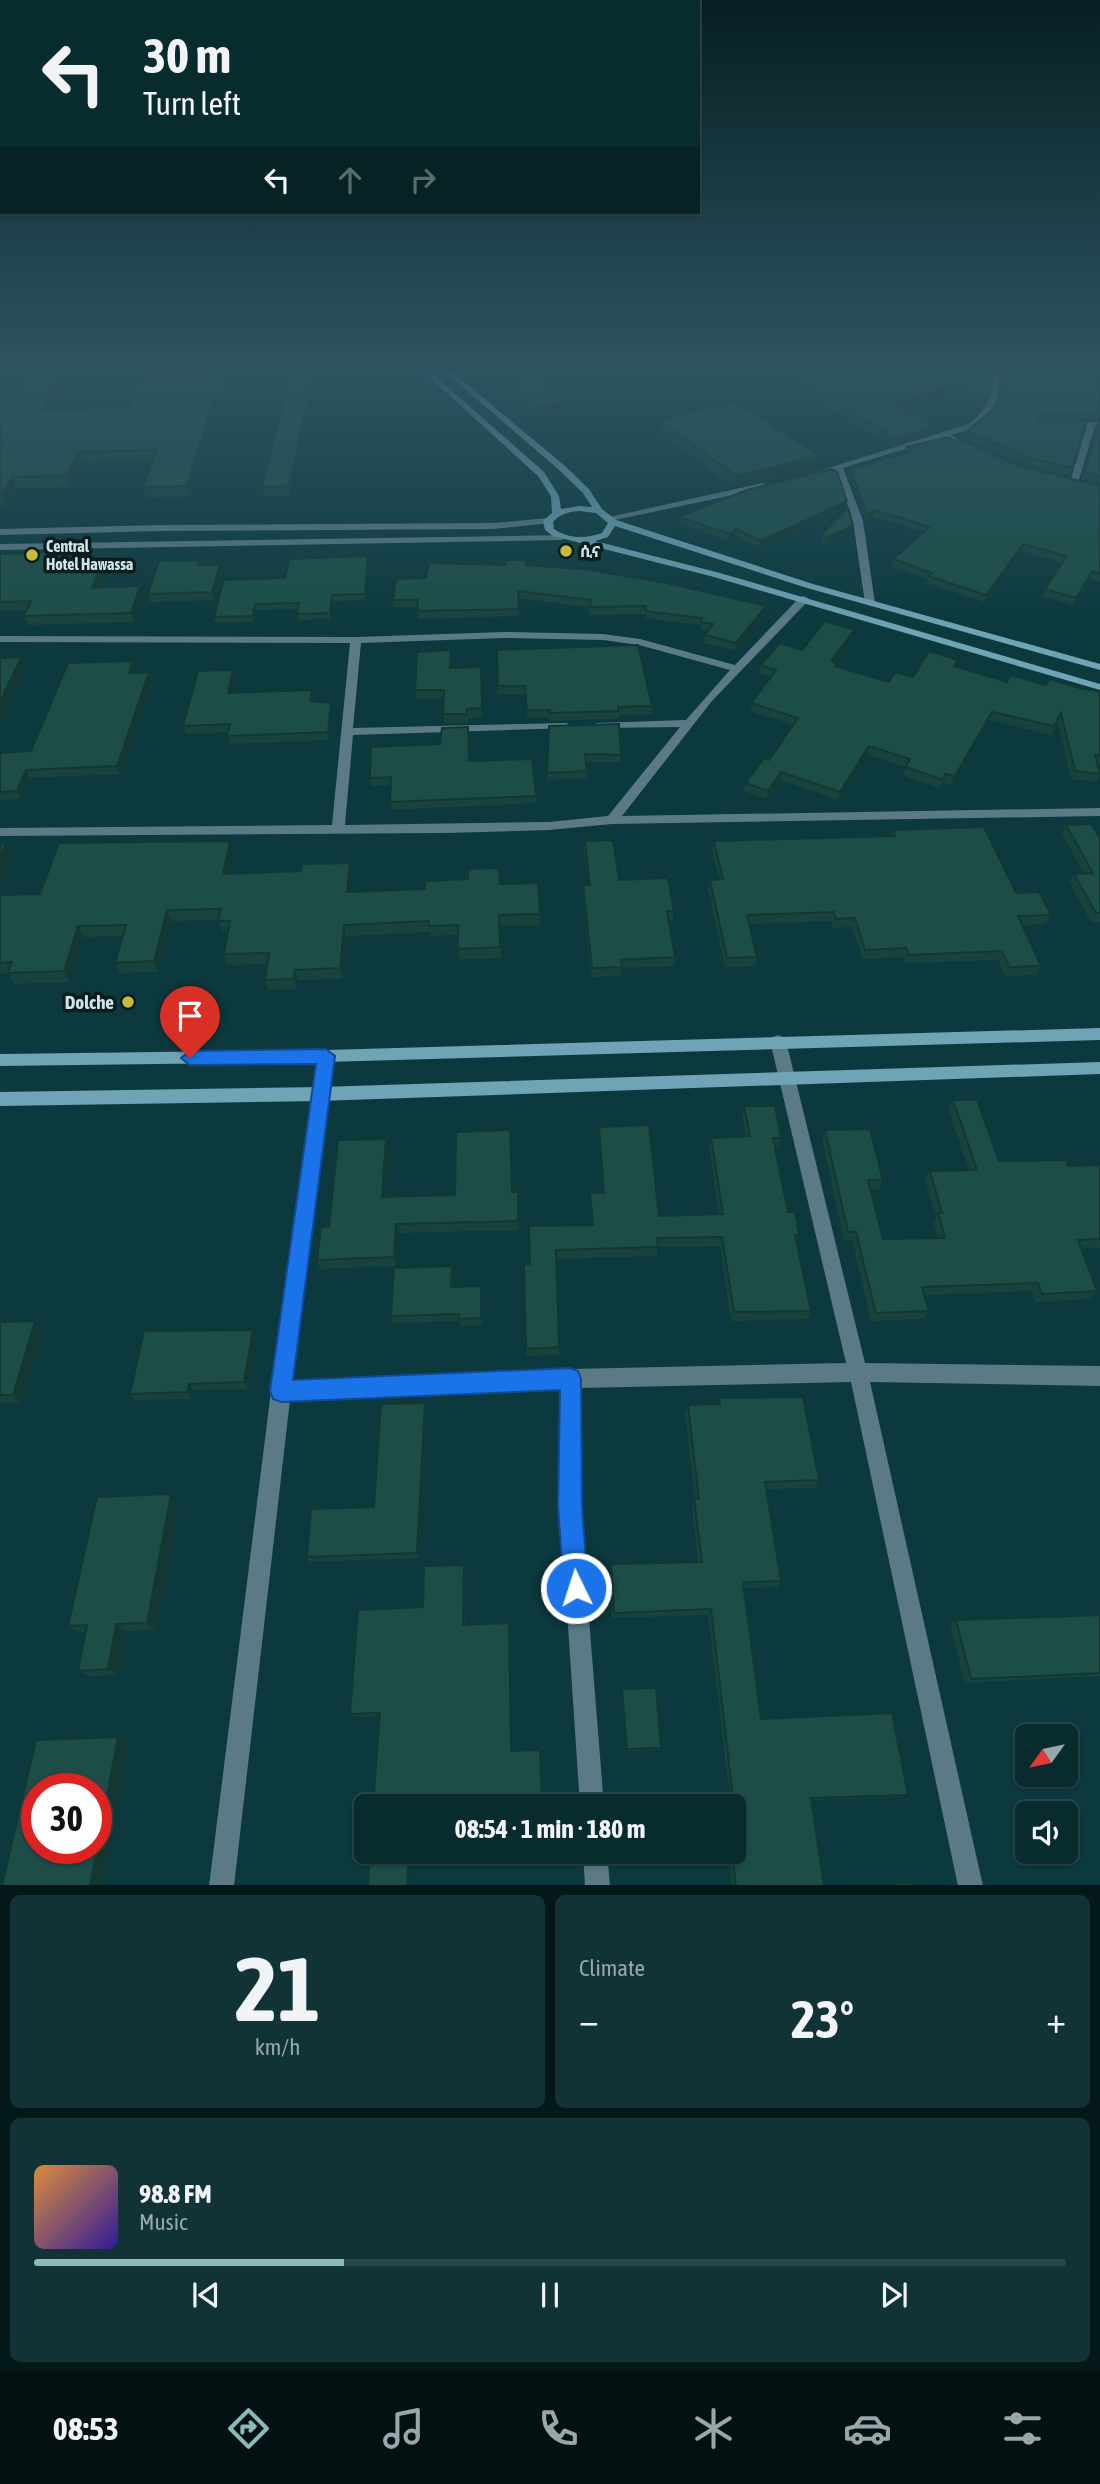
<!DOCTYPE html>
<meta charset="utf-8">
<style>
body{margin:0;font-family:"Asap Condensed","Noto Sans Ethiopic",sans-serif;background:#113336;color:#f1f3f6;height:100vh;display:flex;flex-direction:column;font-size:26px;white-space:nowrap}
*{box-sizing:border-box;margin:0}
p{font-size:23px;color:#98a7aa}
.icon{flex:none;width:38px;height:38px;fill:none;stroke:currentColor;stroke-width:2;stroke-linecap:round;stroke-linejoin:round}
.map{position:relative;height:1885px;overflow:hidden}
.panel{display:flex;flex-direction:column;gap:10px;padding:10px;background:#041819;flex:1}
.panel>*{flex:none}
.banner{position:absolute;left:0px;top:0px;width:700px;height:214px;box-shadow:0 2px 5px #0004,0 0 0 2px #29474a;background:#082b2e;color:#f1f3f6;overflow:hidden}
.needle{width:46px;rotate:237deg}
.fabs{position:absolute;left:1015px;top:1724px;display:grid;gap:14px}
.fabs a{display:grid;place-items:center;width:63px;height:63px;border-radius:10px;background:#082b2e;box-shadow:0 2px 5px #0004,0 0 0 2px #29474a;font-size:35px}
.speed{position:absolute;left:21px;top:1773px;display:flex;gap:14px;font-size:35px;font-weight:700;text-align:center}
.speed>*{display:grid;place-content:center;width:91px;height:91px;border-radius:50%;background:#082b2e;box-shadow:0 2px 5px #0004,0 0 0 2px #29474a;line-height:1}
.speed .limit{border:10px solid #d22;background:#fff;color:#111}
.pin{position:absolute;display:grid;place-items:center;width:60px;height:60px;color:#fff;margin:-72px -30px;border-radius:50% 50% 50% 0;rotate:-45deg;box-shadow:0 0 7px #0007}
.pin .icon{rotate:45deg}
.me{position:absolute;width:77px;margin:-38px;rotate:356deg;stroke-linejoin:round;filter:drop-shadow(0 0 5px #0008)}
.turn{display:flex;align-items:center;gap:24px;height:147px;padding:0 28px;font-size:32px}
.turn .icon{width:91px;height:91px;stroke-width:2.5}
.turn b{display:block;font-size:49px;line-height:60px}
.lanes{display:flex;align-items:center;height:66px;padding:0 28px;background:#0003;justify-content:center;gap:35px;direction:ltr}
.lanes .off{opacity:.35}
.big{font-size:52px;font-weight:700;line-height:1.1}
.panel .tile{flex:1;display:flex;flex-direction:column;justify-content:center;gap:10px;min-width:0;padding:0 24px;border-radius:10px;background:#113336}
.panel .dial{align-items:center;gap:0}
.dial b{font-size:91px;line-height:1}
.song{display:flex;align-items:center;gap:21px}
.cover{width:84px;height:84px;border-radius:10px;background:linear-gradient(135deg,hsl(30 70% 55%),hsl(250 70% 35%))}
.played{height:7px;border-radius:4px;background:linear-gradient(90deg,#8bbbb9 30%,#29474a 30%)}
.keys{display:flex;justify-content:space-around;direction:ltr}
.heat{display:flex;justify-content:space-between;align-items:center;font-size:38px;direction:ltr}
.panel .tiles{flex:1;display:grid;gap:10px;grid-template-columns:1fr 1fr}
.tile:last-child{grid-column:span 2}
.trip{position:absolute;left:354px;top:1794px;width:392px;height:70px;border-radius:10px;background:#082b2e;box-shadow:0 2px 5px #0004,0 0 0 2px #29474a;font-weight:700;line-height:70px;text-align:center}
.tabs{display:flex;height:112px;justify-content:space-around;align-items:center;background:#031112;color:#98a7aa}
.tabs .icon{width:49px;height:49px}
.tabs .on{color:#8bbbb9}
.tabs b{font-size:32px;color:#f1f3f6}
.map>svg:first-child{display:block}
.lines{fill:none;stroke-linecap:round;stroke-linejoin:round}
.minor{fill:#5b7a86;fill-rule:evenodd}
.tertiary{fill:#5b7a86;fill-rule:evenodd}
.secondary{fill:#6fa3b6;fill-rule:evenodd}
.wall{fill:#18433d}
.shaded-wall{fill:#143732}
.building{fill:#1c4e47;stroke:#143732;stroke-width:2;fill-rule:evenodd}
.route{fill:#1a73e8;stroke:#114b97;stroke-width:2}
.poi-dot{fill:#c8bb3b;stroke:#0b1d1e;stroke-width:2.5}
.labels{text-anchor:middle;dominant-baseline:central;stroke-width:7;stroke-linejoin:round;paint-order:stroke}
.far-poi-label{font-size:16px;font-weight:bold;fill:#cfe5e7;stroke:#0b1d1e;text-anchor:start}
.poi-label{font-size:19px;font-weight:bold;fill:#cfe5e7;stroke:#0b1d1e;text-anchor:end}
</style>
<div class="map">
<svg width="1100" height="1886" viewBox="0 0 1100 1886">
<rect width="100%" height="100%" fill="#0b393d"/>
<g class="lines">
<path class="minor" d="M1066,422H1100V426H1095L1078,482L1074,485L1070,482L1087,426H1063V422Z
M948,434L975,446L976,448L969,450L945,438V434Z
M839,465L843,468L863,521L875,603L870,606L865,603L853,521L835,468Z
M804,596L809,599L808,601L712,701L622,816L1100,808V816L612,824L549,830L445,833L0,836V828L332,825L350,643L0,642V636L356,637L504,632L603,634L640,639L735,665L800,597ZM504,638L603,640L639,645L730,670L686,720L596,723V727L600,728L680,727L608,816L549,822L345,825L353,735L570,728L572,726L566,723L353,728L361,643Z
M778,1035L783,1037L786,1041L865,1363L1100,1366V1386L870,1382L983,1886H958L851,1382L580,1388V1506L604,1806H580L560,1506V1389L290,1400L234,1886H209L271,1391L321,1052L326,1050L331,1052L334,1056L292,1381L570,1369L846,1363L770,1041L773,1037Z
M583,1852H607L610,1886H585Z"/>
<path class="tertiary" d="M989,366H997C1003,393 996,411 975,428L816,476L809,474L969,424C990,408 995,391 989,366Z
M763,483L767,486L766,488L610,521L605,518Z
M548,518L551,519V523L493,529L160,531L0,535V529L160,525L493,523Z
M565,535L567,537L562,540L0,550V544Z"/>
<path class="secondary" d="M417,366H424L544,472L559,496L561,509L579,506L592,507L583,493L558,469L438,366H445L564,465L589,489L602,509L616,520L813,584L1100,664V670L807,588L615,526L608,537L595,541L720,573L1100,684V690L714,577L553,536L545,530L543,521L552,513L551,496L538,476ZM579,511L596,513L608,523L602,533C585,539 569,539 554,529L553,522C560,514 568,512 579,511Z
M1100,1028V1040L326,1062L0,1066V1054L326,1050Z
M1100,1062V1074L319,1101L0,1106V1092L319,1087Z"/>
</g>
<path class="wall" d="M210,366H241L235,385L230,386L224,405H217L190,497L146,498L143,487L153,461L82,463L70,487L16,488L7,505H0V399L14,398L51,410L127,408L207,372Z
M315,366L309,396L311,405L291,496H264L262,487Z
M762,366H990L988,397L983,410L957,393L903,409L934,427L932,435L894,447Z
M1000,366H1100V419L1039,420V422H1086L1069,475L1022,463L965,438L967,431L998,407L1002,393Z
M510,381L568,401V410L540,416L510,390Z
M659,420L818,468L735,488L658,432Z
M1100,422V483L1082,478L1097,429Z
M955,441L1016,465L1100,486V582L1089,579L1073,605L1042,596L1045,589L1062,563L1021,551L984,602L927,583L928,579L891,566L893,559L924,532L873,517L866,521L849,475L850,469L905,453L907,447Z
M846,508L759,548L735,535L728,541L679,523V517Z
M852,529L825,544L821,539L822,534Z
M56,552L60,561L58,564L102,563L105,572L99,588L142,595L134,622L28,625L24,616L26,611H0V554Z
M199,560L200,565H220L221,572L214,600L150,602L148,594Z
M368,562L365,600L333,601L331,619L298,620L297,614L298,609L256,610L254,622L215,623L214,617L285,578Z
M526,565L766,606L765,614L735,651L704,643L705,635L708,631L701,630V625L646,618V614L589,615V607L518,598L519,616L418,619L417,607H394L393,600L426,578Z
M852,638L834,662L836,666L889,682L913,677L958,660L956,667L1007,682L1100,691V764H1097L1100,774L1096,782L1071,779L1058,722L1051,735L989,720L952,785L942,782L940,788L903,776L906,767L867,754L838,800L780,780L766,799L744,791L746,783L769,760L793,725L750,711L751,703L771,677L760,674L761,665L802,650Z
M497,650L652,706V714L618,715V719L549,721V717L527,718L525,694H498Z
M452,659L451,668L481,667L482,717L468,718V723H444V698L416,699L415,690Z
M133,661L136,669L134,673L149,672L151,681L120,774L29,778L21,799L0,800V753L31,751Z
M235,678L231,693L312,690L313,701L331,703L332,711L329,740L230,744L227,736L228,732L186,734L183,726Z
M549,726L621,755L620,762H586L587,778L547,780Z
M469,761L536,796V803L391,810L390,802L391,785L371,786L370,778Z
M1066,825L1100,838V922H1091L1069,882L1074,874L1084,873L1062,834Z
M893,830L1016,893L1051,915L1046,924L1022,925L1041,966L1037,975L1005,976L998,960L905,963L903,957L863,959L852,927L833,928L831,921L749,924L757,957L755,966L725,967L708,889L710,880L719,879L712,850L714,841L891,836Z
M230,841L233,852L229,873L352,874L350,892L425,889L500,884L540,914V925L500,926L501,958L459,959L458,935L430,936V932L346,936L342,979L298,980L297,989L268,990L265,980L267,964L227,965L224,954L228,932H222L219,920L171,921L158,972L120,973L115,963L123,936L83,937L69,982L14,984L8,973L0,974V895L40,894Z
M585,841L619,880L674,911L673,920H668L675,957L674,966L622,968L621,976L591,977L583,894V885H589L584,850Z
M953,1100L999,1161L1068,1166L1100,1165V1248H1081L1097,1291L1090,1299L1035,1302L1032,1291L924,1295L929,1311L924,1319L871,1321L852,1240H844L822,1139L825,1130L883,1180L879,1189H871L883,1239L938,1238L933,1222L936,1217L925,1180L930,1171L969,1170L948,1109Z
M744,1106L781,1138L779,1147L775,1148L788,1212L799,1235L797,1242L811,1311L807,1319L731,1321L720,1246L658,1247L657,1256L556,1259L559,1355L526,1356L530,1264L592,1225L590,1193H603L599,1136V1127L659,1216L719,1214L709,1147L711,1138L746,1137L742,1116Z
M386,1139L388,1148L385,1197L518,1192L519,1230L398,1233L396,1266L320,1269L317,1260L329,1227Z
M453,1274V1287L481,1286L482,1325L460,1326L459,1321L393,1323L391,1316Z
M35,1321L42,1329L21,1403H0V1322Z
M253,1330L256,1337L248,1389L193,1390L192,1399L135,1400L130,1394Z
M719,1398L819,1480L815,1488L767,1489L781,1581L777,1587L743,1588L761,1719L908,1795L901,1797L811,1800L824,1886H732L728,1852H733V1806H648V1803L650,1801L730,1797L708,1615L612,1618L610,1571L611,1564L698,1562L692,1506L694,1499H695L685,1414L688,1405L717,1404Z
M426,1410L419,1558L310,1562L307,1557L374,1507Z
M171,1494L179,1503L156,1630L126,1631L119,1675L89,1676L78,1671L86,1632H79L68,1626Z
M465,1571V1625L509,1623L511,1751L542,1806L380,1716L354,1717L350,1714L423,1607Z
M1100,1615V1676L964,1683L950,1625L956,1620Z
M622,1689L661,1748L660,1750L626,1751Z
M462,1852H535L464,1854Z"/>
<path class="shaded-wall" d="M67,366H76L45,421L41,410Z
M236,366H241L235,385L233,375Z
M312,366H315L308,399L309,396L311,405L291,496L289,486Z
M228,375L230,386L224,405L222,394Z
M959,384L957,393L892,413L894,404Z
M215,394L217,405L190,497L187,486Z
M568,401V410L540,416V407Z
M934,427L932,435L894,447L896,439Z
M78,452L82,463L70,487L67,476Z
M820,456L818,468L735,488L737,476Z
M12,477L16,488L7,505L2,494Z
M847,501L846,508L759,548L760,541Z
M875,510L873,517L866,521L867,515Z
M853,525L852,529L825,544L826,539Z
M736,529L735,535L728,541L729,534Z
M1023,544L1021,551L984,602L986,595Z
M56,552L60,561L54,573L51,564Z
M102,563L105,572L95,597L92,588Z
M220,565L221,572L214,600L212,592Z
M1092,572L1089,579L1073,605L1076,598Z
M140,586L142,595L134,622L131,613Z
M332,595L333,601L331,619L330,613Z
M255,604L256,610L254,622L253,616Z
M766,606L765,614L735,651L736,643Z
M854,630L852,638L829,670L831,661Z
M21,657L24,667L0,721V702Z
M133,661L136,669L131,682L129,673Z
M233,670L235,678L230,701L228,693Z
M149,672L151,681L120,774L117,766Z
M331,703L332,711L329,740L328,732Z
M992,712L989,720L952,785L955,776Z
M869,746L867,754L838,800L840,792Z
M26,770L29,778L21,799L17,791Z
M781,772L780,780L766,799L768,791Z
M230,841L233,852L226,885L223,874Z
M6,843L12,854L0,883V859Z
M350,863L352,874L349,903L347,892Z
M167,910L171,921L158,972L154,961Z
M344,925L346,936L342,979L340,968Z
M78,926L83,937L69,982L64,971Z
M295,970L298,980L297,989L294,979Z
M386,1139L388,1148L384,1206L382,1197Z
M396,1224L398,1233L396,1266L394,1257Z
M35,1321L42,1329L21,1403L13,1395Z
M253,1330L256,1337L248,1389L244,1382Z
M189,1384L193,1390L192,1399L187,1392Z
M425,1403L426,1410L419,1558L417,1553Z
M171,1494L179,1503L156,1630L147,1623Z
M464,1565L465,1571L464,1630L463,1625Z
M116,1624L126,1631L119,1675L108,1669Z
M118,1737L129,1741L103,1886H90Z
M409,1852H411L410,1886H407Z"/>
<path class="building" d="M35,366H67L41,410L127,408L143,374L207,372L210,366H236L233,375H228L222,394H215L187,486L143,487L157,450L78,452L67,476L12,477L2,494H0V450L3,445H0V399L14,398Z
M292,366H312L306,396H309L289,486L262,487Z
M777,366H990L992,381L988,397L985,402L959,384L894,404L934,427L896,439Z
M1002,366H1100V413L1037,414L1039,422H1086L1072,468L1024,456L967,431L998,406L1004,387Z
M537,376L568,401L540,407L510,381Z
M735,402L820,456L737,476L659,420Z
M1099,422H1100V476L1085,472Z
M948,437L955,441L958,438L1016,465L1100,486V574L1092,572L1076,598L1045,589L1067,556L1023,544L986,595L929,576L932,573L893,559L930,527L875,510L867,515L850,469L913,451L907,447Z
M831,469L837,472L847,501L760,541L736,529L729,534L679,517L747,490Z
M848,508L853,525L826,539L822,534Z
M56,552L51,564L102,563L92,588L140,586L131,613L24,616L31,601L0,602V554Z
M368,556L365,594L332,595L330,613L297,614L299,603L255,604L253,616L214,617L224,580L285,578L289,559Z
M199,560L198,565H220L212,592L148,594L159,561Z
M505,560H525L526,565L583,569L667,583L766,606L736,643L705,635L713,624L701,622L702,618L646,611V606L589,607L592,600L518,591L519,609L417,611L418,600H393L396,579L426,578L429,563L505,565Z
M825,621L854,630L831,661L836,663L835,666L889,682L895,672L913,677L929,651L958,660L954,666L1007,682L1011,675L1046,685L1049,679L1083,689L1100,691V755H1095L1100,774L1075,771L1061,713L1054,726L992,712L955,776L945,774L943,780L906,767L910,759L869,746L840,792L781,772L768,791L746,783L764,758L769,760L798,718L751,703L776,670L761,665L780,643L802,650Z
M638,645L652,706L618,707V711L549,713L550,710H527L525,686H498L497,650Z
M451,650L450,668L481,667L482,708L467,709V714H443L444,690H415L417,652Z
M21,657L0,702V658Z
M133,661L129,673L149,672L117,766L26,770L17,791L0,792V753L31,751L68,663Z
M233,670L228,693L312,690L310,701L331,703L328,732L227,736L230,724L183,726L198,671Z
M619,724L621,755L585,754L587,771L547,773L549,726Z
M468,727L469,761L532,759L536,796L390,802L391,777L370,778L371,747L440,744L442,728Z
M1091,824L1100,838V913H1096L1074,874L1093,873L1066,825Z
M984,827L1016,893L1039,892L1051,915L1018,916L1041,966L1009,967L1002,951L909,955L906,948L865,950L855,918L836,919L834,912L747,915L757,957L727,958L710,880L723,879L714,841L895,836L893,830Z
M613,840L619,880L668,878L674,911H667L675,957L621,960L622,967L592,968L583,885H590L585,841Z
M230,841L223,874L301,871L302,864L350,863L347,892L425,889V881L468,879V869L499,868L500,884L538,883L540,914L499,915L500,947L458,949V925L429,926V921L344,925L340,968L295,970L294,979L265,980L269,953L224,954L230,921H218L221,909L167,910L154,961L115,963L126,925L78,926L64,971L8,973L12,962L0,963V895L40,894L59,843Z
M6,843L0,859V844Z
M953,1100H977L999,1161L1066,1160L1068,1166L1100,1165V1239L1078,1240L1097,1291L1042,1294L1038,1283L922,1287L929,1311L876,1313L856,1232H848L825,1130L870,1129L883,1180H868L883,1239L945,1238L938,1213H942L930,1171L977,1170Z
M744,1106H775L781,1138H773L788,1212H795L799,1235H795L811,1311L734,1312L722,1237L657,1238L658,1247L556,1250L559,1347L526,1349L524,1264H530L529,1226L593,1225L590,1193H604L599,1127L649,1125L659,1216L723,1214L711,1138L750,1136Z
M510,1130L512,1192H518V1221L396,1224L394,1257L317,1260L321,1227H329L338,1140L386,1139L382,1197L455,1195L456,1132Z
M452,1266L451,1287L481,1286V1318L459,1319V1314L391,1316L394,1268Z
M35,1321L13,1395H0V1322Z
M253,1330L244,1382L189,1384L187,1392L130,1394L144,1331Z
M803,1397L819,1480L765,1482L781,1581L743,1582L761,1719L892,1713L908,1795L811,1798L824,1886H736L732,1852H733V1806H650V1801L733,1797L711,1609L614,1613L611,1564L702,1562L694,1499H699L688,1405L720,1404L719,1398Z
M425,1403L417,1553L307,1557L311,1509L374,1507L381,1404Z
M171,1494L147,1623L116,1624L108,1669L78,1671L87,1625L68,1626L97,1497Z
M464,1565L463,1625L509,1623L511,1751L540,1750L542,1806H373L380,1713L350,1714L358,1610L423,1607L424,1566Z
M1100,1615V1673L971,1679L956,1620Z
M656,1688L661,1748L627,1749L622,1689Z
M118,1737L90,1886H2L36,1740ZM37,1788H96V1848H37Z
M370,1852H409L407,1886H368Z
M462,1852H501L462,1853Z
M913,1883L914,1886H846Z"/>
<linearGradient id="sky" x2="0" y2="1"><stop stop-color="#061f22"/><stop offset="0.58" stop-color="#2e5462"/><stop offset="1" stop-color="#2e5462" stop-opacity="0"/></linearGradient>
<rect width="1100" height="630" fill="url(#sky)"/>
<path class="route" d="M326,1049L335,1056L293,1380L570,1368L578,1371L581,1379L582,1506L588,1588L585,1597L576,1600L567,1597L564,1588L558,1506L560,1390L281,1402L273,1399L270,1391L316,1064L190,1065L181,1058L190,1051Z"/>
<g class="poi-dot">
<circle cx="566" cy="551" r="7"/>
<circle cx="32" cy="555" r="7"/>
<circle cx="128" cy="1002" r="7"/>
</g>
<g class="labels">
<g class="far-poi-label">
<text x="46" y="546">Central<tspan x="46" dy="18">Hotel Hawassa</tspan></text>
<text x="580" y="551">ሲና</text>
</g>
<g class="poi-label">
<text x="114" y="1002">Dolche</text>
</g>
</g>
</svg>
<div class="fabs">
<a><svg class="needle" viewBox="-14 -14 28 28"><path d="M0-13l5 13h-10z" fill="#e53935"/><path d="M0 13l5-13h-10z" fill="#98a7aa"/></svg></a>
<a><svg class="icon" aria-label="sound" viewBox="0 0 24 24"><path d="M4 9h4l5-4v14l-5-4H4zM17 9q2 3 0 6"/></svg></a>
</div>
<div class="speed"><div class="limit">30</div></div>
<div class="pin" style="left:190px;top:1058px;background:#d93025"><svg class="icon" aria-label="arrive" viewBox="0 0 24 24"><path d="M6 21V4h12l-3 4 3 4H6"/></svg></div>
<svg class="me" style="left:576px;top:1588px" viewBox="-20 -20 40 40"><circle r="17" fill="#1a73e8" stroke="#fff" stroke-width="3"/><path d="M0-11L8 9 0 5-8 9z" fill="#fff"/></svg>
<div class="trip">08:54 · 1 min · 180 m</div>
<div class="banner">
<div class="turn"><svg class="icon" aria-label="left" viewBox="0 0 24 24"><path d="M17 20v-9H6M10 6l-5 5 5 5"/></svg><div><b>30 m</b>Turn left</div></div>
<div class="lanes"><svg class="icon" aria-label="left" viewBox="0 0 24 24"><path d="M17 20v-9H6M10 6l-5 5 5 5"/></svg><svg class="icon off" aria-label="ahead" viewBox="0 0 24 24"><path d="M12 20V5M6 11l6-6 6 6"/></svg><svg class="icon off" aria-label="right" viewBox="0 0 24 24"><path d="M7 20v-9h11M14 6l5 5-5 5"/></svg></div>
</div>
</div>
<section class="panel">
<div class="tiles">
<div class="tile dial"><b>21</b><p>km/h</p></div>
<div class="tile"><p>Climate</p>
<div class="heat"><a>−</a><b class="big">23°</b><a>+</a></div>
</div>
<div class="tile">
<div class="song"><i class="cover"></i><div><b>98.8 FM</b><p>Music</p></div></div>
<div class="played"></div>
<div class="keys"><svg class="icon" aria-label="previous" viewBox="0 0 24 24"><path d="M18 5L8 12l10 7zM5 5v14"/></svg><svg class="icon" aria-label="pause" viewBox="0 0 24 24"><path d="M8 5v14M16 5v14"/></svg><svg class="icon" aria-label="next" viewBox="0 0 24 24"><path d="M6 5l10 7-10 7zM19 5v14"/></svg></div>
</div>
</div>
</section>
<nav class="tabs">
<b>08:53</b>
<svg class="icon on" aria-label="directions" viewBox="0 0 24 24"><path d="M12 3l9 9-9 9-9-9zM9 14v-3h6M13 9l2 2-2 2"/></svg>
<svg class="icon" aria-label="music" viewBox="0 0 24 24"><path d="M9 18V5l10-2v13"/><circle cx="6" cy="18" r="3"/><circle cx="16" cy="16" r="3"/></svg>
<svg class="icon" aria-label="phone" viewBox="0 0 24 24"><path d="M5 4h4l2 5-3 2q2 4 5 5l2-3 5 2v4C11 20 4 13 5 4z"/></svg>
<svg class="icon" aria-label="climate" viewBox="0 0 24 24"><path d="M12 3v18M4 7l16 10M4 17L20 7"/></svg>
<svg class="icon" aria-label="car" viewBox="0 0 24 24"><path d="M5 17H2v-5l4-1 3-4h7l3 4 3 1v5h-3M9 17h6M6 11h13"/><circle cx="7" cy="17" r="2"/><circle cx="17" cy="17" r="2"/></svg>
<svg class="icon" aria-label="filters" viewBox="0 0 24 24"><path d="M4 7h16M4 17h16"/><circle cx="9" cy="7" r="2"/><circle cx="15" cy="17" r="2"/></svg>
</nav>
